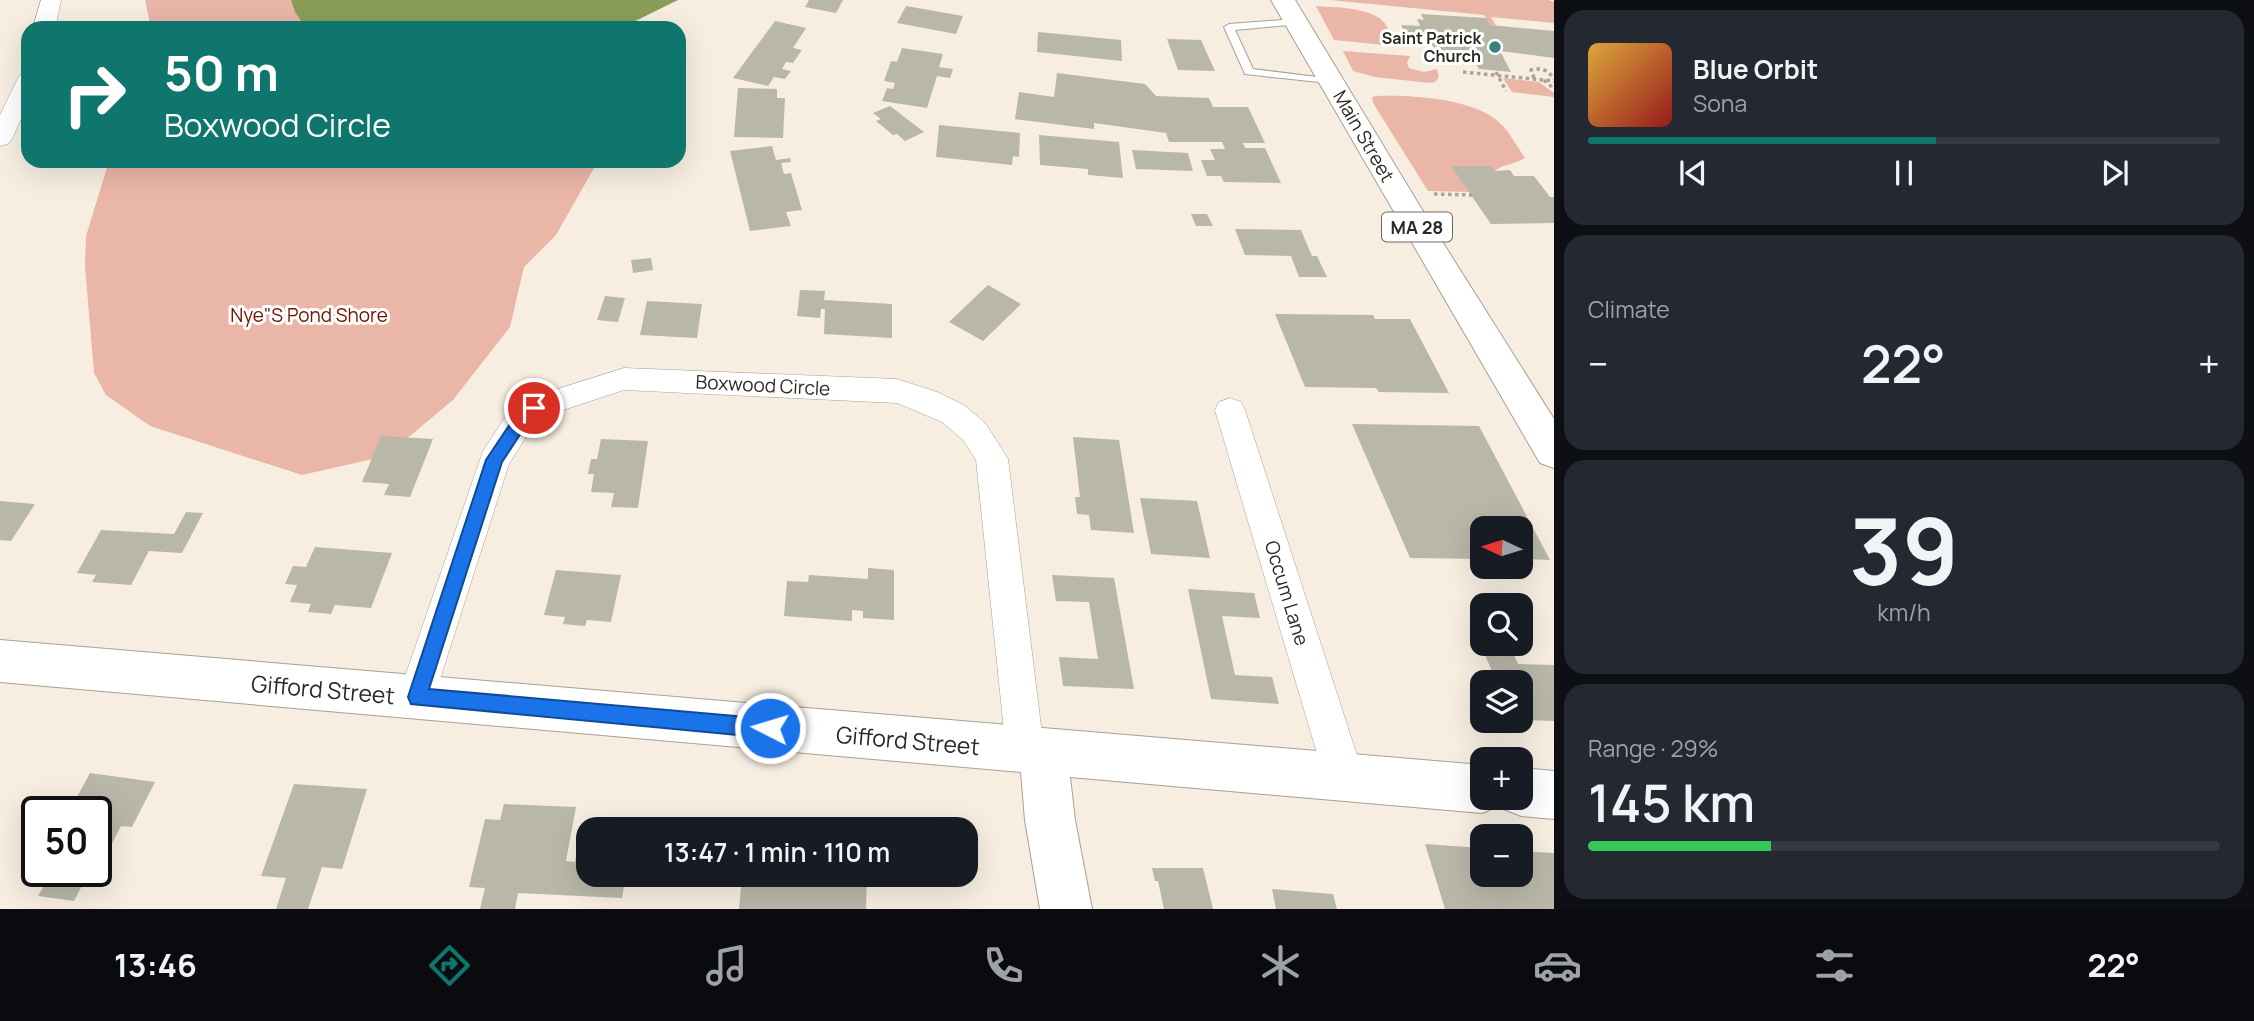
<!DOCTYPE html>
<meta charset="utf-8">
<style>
body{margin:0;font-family:Manrope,sans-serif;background:#242831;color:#f1f3f6;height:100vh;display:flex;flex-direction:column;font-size:26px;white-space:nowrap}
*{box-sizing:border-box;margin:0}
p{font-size:23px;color:#9ea1a6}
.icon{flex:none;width:38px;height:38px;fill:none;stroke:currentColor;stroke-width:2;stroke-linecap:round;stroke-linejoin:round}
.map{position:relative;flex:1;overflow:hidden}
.details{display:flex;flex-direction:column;gap:10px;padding:10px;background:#0d0f14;width:700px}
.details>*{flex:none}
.top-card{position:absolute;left:21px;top:21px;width:665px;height:147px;border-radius:21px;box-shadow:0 7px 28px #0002;background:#0f766e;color:#fff;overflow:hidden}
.needle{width:46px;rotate:274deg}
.tools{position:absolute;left:1470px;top:516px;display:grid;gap:14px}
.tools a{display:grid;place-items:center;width:63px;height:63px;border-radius:14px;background:#171b24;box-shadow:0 7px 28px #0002;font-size:35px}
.speed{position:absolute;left:21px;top:796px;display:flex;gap:14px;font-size:35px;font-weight:700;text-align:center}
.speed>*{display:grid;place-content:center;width:91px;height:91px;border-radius:50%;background:#171b24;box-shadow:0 7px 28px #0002;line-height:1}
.speed .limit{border:4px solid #111;border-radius:10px;background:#fff;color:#111}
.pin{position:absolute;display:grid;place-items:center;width:60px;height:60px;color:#fff;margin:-30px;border:4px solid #fff;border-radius:50%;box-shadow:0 2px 7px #0007}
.me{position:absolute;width:77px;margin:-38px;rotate:275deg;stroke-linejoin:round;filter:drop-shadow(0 0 5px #0008)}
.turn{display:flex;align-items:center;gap:24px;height:147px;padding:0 28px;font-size:32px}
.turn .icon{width:91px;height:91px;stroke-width:2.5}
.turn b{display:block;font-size:49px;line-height:60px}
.big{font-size:52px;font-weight:600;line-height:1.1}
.details .widget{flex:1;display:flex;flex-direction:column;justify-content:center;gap:10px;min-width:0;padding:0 24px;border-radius:21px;background:#242831}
.details .dial{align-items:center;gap:0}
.dial b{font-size:91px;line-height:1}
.song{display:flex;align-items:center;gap:21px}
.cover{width:84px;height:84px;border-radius:10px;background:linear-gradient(135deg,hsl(40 70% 55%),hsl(0 70% 35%))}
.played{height:7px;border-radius:4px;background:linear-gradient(90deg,#0f766e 55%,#363941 55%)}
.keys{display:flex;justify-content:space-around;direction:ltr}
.heat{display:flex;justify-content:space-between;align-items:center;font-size:38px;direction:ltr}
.charge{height:10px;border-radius:5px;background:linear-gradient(90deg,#34c759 29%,#363941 0)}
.trip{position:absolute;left:576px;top:817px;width:402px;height:70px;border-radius:21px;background:#171b24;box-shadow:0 7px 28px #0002;font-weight:600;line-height:70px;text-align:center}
.dock{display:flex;height:112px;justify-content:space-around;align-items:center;background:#090b0e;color:#9ea1a6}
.dock .icon{width:49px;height:49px}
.dock .on{color:#0f766e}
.dock b{font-size:32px;color:#f1f3f6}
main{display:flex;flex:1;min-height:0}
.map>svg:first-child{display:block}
.green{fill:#eab6a8}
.water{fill:#899e58}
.building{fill:#b9b7a8}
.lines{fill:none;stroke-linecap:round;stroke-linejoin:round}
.lane-casing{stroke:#a8a094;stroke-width:2}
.street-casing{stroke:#a8a094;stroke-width:1}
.secondary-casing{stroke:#a8a094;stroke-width:2}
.primary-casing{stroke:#a8a094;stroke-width:2}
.path{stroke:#aaa399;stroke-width:3.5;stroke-dasharray:3.5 3.5;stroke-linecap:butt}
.lane{fill:#fff;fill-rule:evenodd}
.street{fill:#fff;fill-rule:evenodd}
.secondary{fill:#fff;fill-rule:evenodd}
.primary{fill:#fff;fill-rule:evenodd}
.route{fill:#1a73e8;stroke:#114b97;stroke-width:2}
.poi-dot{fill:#39817c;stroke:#fff;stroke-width:2.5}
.labels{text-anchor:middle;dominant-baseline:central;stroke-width:6;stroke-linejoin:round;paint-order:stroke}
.far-poi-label{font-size:16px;font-weight:bold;fill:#2c2924;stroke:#fff;text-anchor:end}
.shield{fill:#fff;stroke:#6b6966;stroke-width:2}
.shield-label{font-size:18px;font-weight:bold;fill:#2c2924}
.street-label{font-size:19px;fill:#2c2924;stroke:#fff}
.park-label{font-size:19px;fill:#701500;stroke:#fff}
.near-street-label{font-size:23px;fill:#2c2924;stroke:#fff}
</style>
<main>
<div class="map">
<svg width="1554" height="909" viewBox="0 0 1554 909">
<rect width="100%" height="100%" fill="#f7eee1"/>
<path class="green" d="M145,0H330L381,28H151Z
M1330,0H1548L1554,2V23L1491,17L1496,26L1490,25L1484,15Z
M1316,6C1339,8 1393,6 1390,41L1384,45L1334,40Z
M1343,51L1410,56L1407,63L1409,68L1424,72L1437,69L1439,77L1435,82L1430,83L1375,77L1353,71Z
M1503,78L1539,82L1554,93V97L1512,92Z
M1376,96C1411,95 1478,98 1503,126C1511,135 1518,148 1525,158C1515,164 1503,164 1495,171L1490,166H1452L1469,192L1428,191L1373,103L1372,97Z
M109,161H598L556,235L524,267L510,327L453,400L386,456L302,475L150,426L106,395L94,373L85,266L86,236Z"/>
<path class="water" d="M291,0H678L621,28H306L295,12Z"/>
<path class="building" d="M809,0H843L836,13L805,7Z
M906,6L963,16L956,34L897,23Z
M1421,14L1486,18L1490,25L1554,31V58L1500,51L1511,72L1479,69L1470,53L1437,51L1425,37L1407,36L1401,25L1420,26L1417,19L1424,20Z
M775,21L806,28L793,48L802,50L793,63L786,62L782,69L791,71L785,79L774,77L768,86L733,78Z
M1038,32L1121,40L1122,61L1037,52Z
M1167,39L1201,40L1215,71L1178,70Z
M902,48L943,54L939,67L953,69L950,78L937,76L927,108L882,101L887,88L893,89L895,83L884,81L891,61L897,62Z
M1057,73L1145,84L1156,96L1209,98L1213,107H1248L1265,143H1243L1245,148H1265L1281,183L1224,182L1221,176H1207L1201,160H1215L1210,149H1225L1222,142H1169L1166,133L1094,123V129L1015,119L1019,92L1054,97Z
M738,88L777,89V98H785L783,138L734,137Z
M890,106L924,132L905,141L897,134L893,135L876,121L881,119L873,113Z
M939,125L1020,133L1019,157L1013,156L1012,165L936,157Z
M1039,135L1119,142L1123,178L1088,175V169L1040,165Z
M772,146L776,160L790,158L791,162L781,163L784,174L791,173L802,210L786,212L791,226L750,231L730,151Z
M1132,150L1188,153L1193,171L1136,169Z
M1451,166H1491L1495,171L1510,170L1514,176H1534L1550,197H1554V223L1491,224Z
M1191,214H1207L1213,226H1196Z
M1235,229L1301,230L1312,256H1317L1327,277H1299L1291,256L1245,255Z
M651,258L653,270L633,273L631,260Z
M988,285L1021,304L983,341L949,322Z
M800,290L825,291L824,300L892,304V338L824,334L825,309H821L820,318L797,316Z
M605,296L625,298L618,322L597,320Z
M647,301L702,304L697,338L640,335Z
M1275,314L1373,315L1375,319H1410L1449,393L1379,392L1376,388L1305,387Z
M1352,424L1479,426L1550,560L1521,559V528H1482V559L1410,558Z
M381,436L433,439L410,497L384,495L389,484L362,482Z
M1073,437L1119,440L1134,533L1091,530L1089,515L1077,514L1075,497H1080Z
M601,439L648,441L638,508L611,507L614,493L591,492L594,474H588L591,459H597Z
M1140,498L1197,501L1210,558L1151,554Z
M0,501L35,504L11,541L0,540Z
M186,512L203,513L182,553L149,551L131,585L92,582L96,575L77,573L101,530L174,534Z
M315,547L392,553L371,608L335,605L331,614L308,612L311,604L290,602L297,585L285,584L293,566L306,567Z
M868,568L894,570V620L863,618V611L852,610V621L784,616L787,581L808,582L809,575L868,579Z
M556,570L621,575L611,622L587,620L585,626L563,624L565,617L544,615Z
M1052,575L1114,578L1134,689L1063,686L1059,657L1098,659L1089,602L1056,601Z
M1188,589L1254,593L1260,618L1222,616L1235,675L1272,677L1279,704L1211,699Z
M1471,624H1482V644H1509L1518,664L1554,665V721L1521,720V682H1497Z
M90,773L155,782L132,827L121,826L103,861L96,860V812H69Z
M294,784L367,789L342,869L322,867L308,909H276L286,878L261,876Z
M504,804L576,807L566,861L575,862L580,839L588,840V875H626L622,898L518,893L515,909H480L485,888L469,887L485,819L500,820Z
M1425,844L1482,848V875H1521V851L1554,853V909H1445Z
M1152,868H1203L1213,909H1164L1158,881H1155Z
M52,872H89L74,901L38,896Z
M742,875H867L866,909H739Z
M1272,889L1333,894L1337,909H1276Z"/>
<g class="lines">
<defs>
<path id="lane" d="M1296,19L1301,22L1300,24L1235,30L1253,69L1333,79L1337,80V84L1245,74L1224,27L1229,24Z"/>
<path id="street" d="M41,0H61L55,28H33Z
M28,73V104L12,139L8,144L0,146V115L17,80L20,75Z
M624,368L897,379L937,392L964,405L986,424L1008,459L1044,750L1039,764L1025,769L1011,764L1006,750L976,460L964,441L942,422L897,403L624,390L545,416L528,434L509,464L430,710L417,715L404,710L398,697L483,451L506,416L523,400Z
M1230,398L1241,402L1245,410L1364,777L1358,791L1344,797L1330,791L1324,777L1215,410L1219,402Z"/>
<path id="secondary" d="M0,640L1482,765V798H1521V768L1554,771V819L1521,816L1504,809L1501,802L1499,806L1482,813L1070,777L1075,820L1092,909H1040L1025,820L1021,772L0,682Z"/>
<path id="primary" d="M1271,0H1295L1421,208L1554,419V468L1540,463Z"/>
</defs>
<use href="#lane" class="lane-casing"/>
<use href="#street" class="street-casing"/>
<use href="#secondary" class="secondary-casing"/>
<use href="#primary" class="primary-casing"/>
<path class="path" d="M1463,72L1554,81
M1496,72L1506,91
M1534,78L1531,70C1541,67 1548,70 1554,79
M1544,80L1554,89
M1434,194L1472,195"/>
<use href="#lane" class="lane"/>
<use href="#street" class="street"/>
<use href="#secondary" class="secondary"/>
<use href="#primary" class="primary"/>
</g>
<path class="route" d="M534,402L542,408L523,430L502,462L429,689L770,719L777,721L780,728L777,735L770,738L411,704L408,697L486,460L512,421L529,404Z"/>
<circle class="poi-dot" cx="1495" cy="47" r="7"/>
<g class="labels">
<g class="far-poi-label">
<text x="1481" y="38">Saint Patrick<tspan x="1481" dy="18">Church</tspan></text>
</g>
<rect class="shield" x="1382" y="212.5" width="70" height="29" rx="5"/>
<g class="shield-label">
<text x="1417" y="227">MA 28</text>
</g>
<g class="street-label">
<text transform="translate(1364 136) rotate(60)">Main Street</text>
<text transform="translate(763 385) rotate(3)">Boxwood Circle</text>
<text transform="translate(1287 593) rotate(73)">Occum Lane</text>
</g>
<g class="park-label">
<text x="309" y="315">Nye"S Pond Shore</text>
</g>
<g class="near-street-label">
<text transform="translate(323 689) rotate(5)">Gifford Street</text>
<text transform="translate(908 740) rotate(5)">Gifford Street</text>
</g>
</g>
</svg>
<div class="tools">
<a><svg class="needle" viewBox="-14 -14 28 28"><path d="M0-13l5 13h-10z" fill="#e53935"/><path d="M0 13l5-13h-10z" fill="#9ea1a6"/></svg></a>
<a><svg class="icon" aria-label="search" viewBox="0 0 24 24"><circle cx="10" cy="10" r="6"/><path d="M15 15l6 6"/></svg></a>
<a><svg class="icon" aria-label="layers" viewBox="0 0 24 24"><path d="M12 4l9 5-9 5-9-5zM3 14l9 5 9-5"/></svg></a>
<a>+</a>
<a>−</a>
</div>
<div class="speed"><div class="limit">50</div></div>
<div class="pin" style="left:534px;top:408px;background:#d93025"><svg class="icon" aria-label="arrive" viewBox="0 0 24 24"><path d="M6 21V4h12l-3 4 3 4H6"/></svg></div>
<svg class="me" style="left:770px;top:728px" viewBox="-20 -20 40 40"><circle r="17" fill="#1a73e8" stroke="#fff" stroke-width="3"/><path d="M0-11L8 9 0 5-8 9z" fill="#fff"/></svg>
<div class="trip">13:47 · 1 min · 110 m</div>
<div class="top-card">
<div class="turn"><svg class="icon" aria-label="right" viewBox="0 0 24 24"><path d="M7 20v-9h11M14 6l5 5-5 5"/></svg><div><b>50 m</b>Boxwood Circle</div></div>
</div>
</div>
<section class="details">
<div class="widget">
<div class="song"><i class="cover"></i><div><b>Blue Orbit</b><p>Sona</p></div></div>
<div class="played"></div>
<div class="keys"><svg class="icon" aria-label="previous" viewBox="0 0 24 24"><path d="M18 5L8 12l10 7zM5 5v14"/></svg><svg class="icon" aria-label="pause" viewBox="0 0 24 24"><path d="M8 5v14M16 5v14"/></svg><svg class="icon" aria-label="next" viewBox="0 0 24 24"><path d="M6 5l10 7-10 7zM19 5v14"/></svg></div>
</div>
<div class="widget"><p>Climate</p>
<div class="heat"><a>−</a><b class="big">22°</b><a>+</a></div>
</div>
<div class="widget dial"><b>39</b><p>km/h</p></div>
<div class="widget"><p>Range · 29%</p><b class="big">145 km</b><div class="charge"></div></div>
</section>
</main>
<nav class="dock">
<b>13:46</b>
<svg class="icon on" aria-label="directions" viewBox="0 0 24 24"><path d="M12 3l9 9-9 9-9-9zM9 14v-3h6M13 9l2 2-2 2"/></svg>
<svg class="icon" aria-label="music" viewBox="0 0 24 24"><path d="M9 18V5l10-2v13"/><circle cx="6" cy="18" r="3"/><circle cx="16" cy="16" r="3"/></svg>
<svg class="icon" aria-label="phone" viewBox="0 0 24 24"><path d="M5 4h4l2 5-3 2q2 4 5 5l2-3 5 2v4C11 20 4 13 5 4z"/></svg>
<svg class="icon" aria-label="climate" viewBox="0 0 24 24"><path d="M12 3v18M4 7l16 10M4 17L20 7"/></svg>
<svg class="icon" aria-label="car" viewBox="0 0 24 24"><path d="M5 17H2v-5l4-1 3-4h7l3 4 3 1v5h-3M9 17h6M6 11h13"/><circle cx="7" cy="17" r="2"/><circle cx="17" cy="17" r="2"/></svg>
<svg class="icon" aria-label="filters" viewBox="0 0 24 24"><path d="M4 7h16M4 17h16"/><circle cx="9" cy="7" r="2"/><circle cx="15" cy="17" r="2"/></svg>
<b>22°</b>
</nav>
